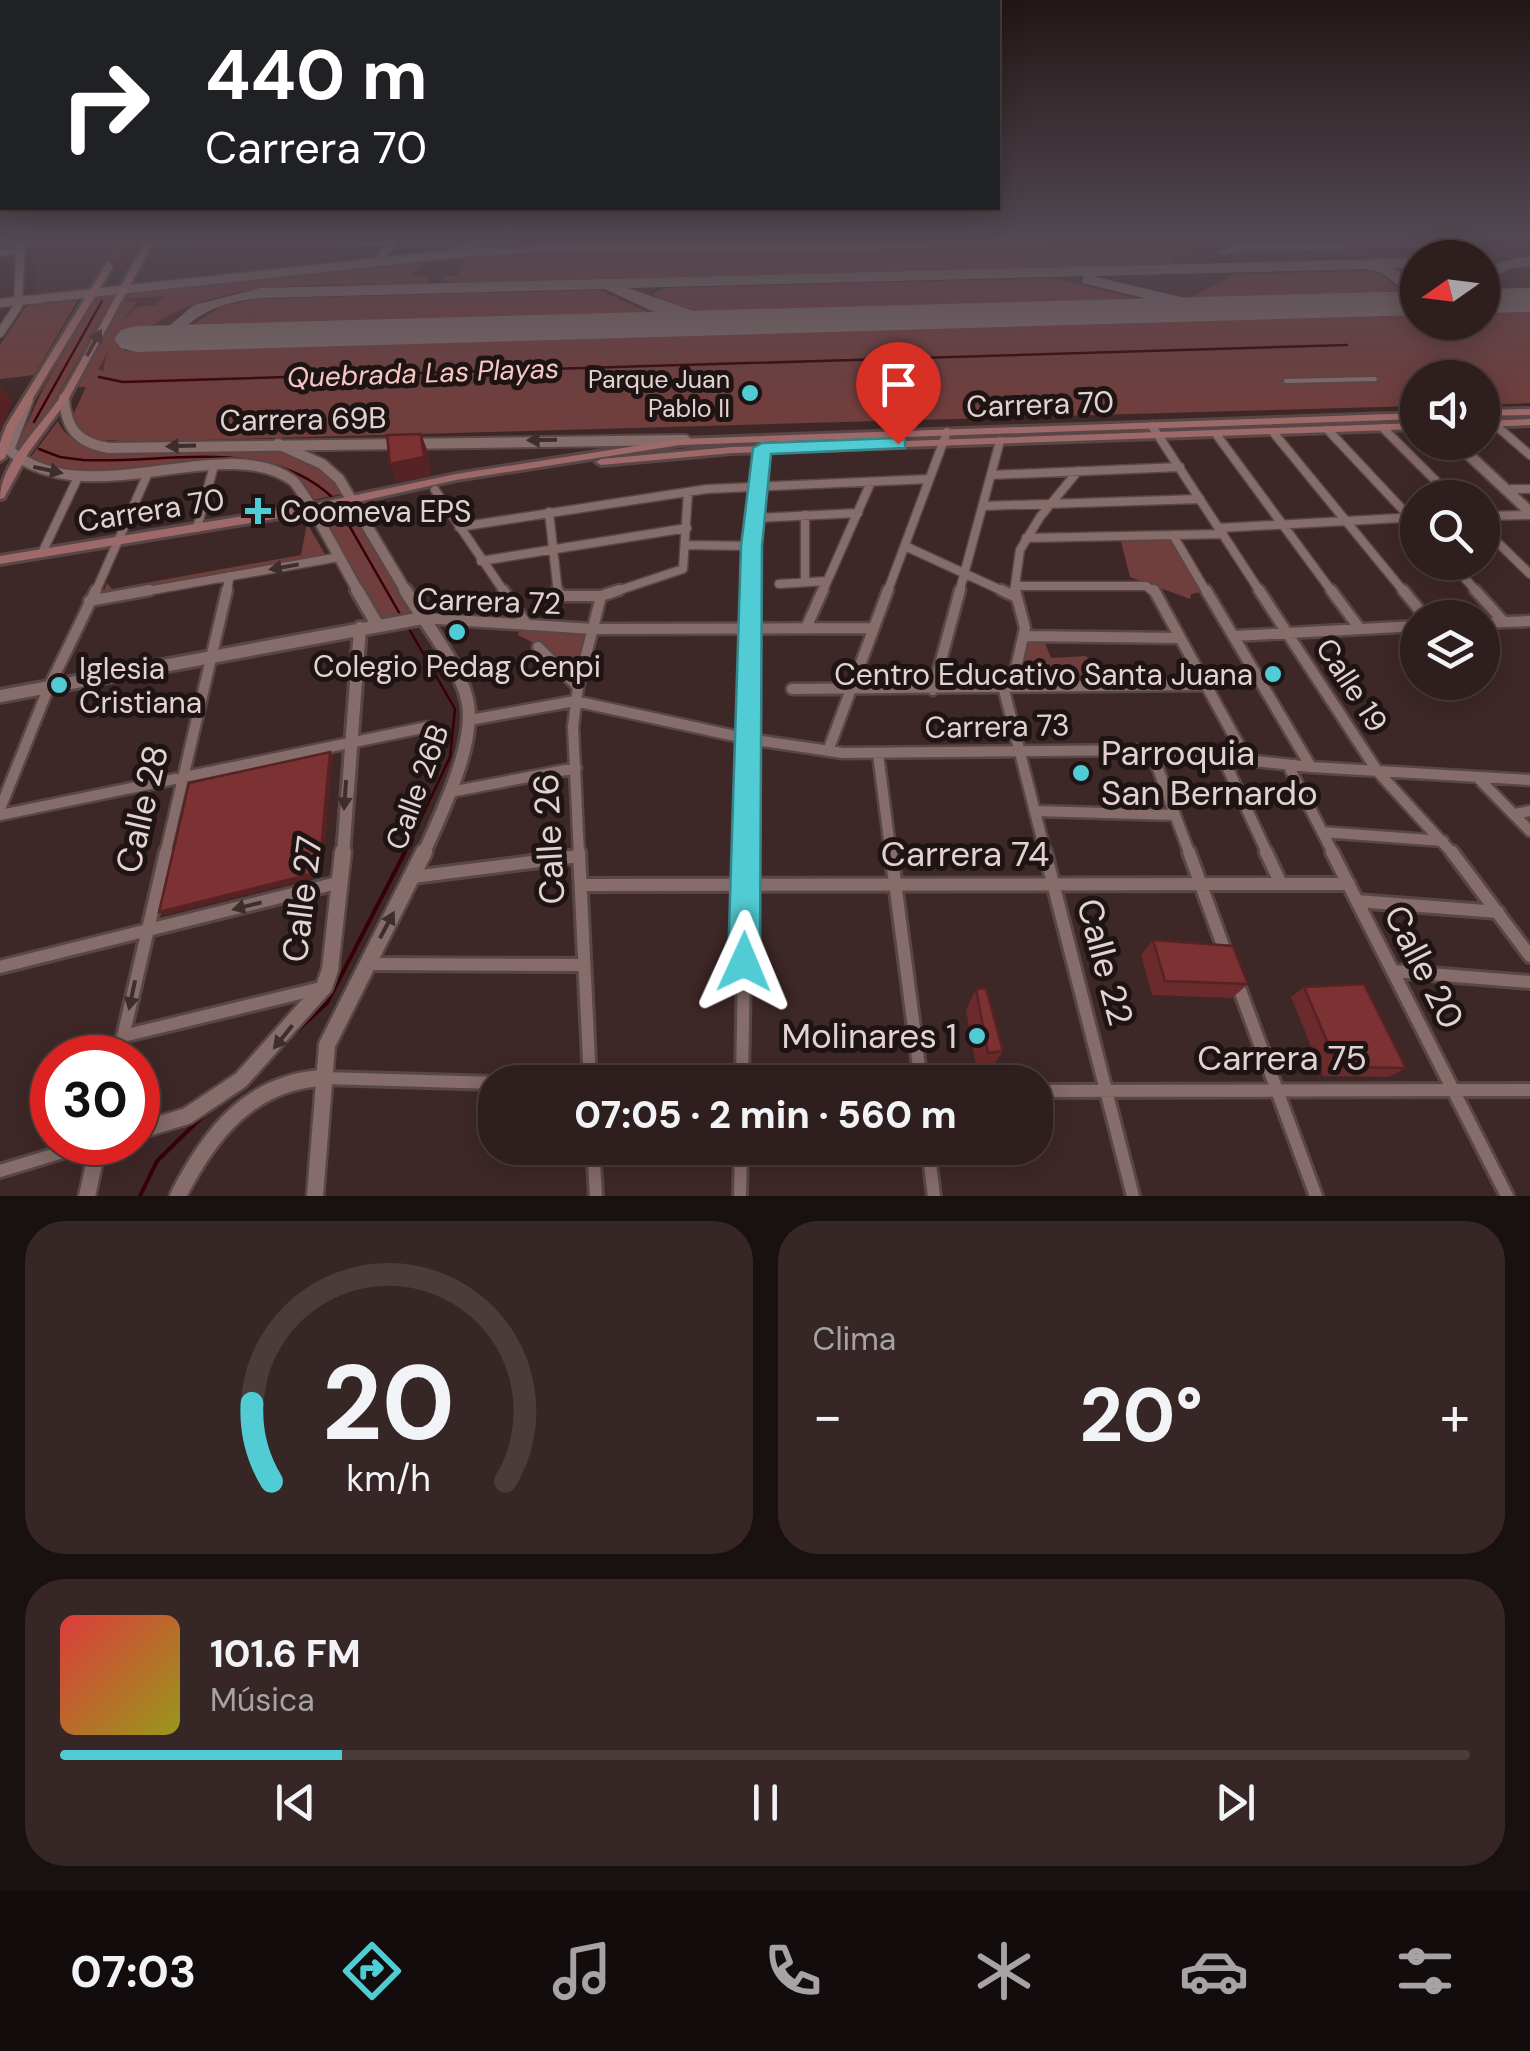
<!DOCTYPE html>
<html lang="es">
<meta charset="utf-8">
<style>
body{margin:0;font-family:"DM Sans",sans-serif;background:#362726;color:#f1f3f6;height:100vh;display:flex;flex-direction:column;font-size:38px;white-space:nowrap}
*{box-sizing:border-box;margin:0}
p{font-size:32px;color:#a7a2a4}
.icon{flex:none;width:55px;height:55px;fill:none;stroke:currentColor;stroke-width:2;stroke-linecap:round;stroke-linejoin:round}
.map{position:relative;height:1196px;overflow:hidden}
.panel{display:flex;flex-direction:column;gap:25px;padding:25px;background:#191010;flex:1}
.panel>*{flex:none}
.guide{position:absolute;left:0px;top:0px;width:1000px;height:210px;box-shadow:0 5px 25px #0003,0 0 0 2px #493c3b;background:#202124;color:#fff;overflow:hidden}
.needle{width:65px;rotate:256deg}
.buttons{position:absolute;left:1400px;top:240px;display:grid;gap:20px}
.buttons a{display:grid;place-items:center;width:100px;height:100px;border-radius:50%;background:#2e1e1d;box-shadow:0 5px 25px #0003,0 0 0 2px #493c3b;font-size:50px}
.speed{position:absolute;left:30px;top:1035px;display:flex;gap:20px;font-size:50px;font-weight:700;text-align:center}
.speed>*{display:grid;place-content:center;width:130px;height:130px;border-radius:50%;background:#2e1e1d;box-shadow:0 5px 25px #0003,0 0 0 2px #493c3b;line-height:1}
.speed .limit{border:15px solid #d22;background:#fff;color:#111}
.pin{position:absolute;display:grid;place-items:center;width:85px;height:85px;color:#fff;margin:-102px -42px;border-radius:50% 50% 50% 0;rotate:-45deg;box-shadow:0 0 10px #0007}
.pin .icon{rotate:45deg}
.me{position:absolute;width:110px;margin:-55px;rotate:1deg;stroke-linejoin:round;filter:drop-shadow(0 0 8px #0008)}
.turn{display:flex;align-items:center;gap:35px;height:210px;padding:0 40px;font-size:45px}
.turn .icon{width:130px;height:130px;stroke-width:2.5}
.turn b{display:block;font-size:70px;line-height:85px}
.big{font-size:75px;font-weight:800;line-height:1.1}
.panel .widget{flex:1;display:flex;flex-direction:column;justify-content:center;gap:15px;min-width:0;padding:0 35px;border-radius:40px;background:#362726}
.panel .dial{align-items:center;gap:0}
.dial svg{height:260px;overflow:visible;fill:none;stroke:#493c3b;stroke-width:7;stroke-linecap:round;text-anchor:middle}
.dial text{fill:#f1f3f6;stroke:none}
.song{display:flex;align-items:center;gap:30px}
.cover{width:120px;height:120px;border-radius:15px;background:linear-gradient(135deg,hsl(0 70% 55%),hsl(60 70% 35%))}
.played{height:10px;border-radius:5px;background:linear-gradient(90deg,#51ccd4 20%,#493c3b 20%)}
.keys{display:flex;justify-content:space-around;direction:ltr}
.heat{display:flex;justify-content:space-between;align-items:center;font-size:55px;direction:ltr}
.panel .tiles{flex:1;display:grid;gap:25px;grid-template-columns:1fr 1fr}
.widget:last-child{grid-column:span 2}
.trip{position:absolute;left:478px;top:1065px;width:575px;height:100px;border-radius:40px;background:#2e1e1d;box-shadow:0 5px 25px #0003,0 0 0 2px #493c3b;font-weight:800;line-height:100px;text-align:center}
.menu{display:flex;height:160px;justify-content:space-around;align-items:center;background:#120c0c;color:#a7a2a4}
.menu .icon{width:70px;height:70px}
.menu .selected{color:#51ccd4}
.menu b{font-size:45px;color:#f1f3f6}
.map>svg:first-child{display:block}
.built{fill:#4d302f;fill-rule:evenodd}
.green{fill:#703e3d}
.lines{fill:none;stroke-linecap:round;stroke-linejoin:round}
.stream-far1{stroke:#360006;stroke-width:2.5}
.stream{stroke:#360006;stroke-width:4}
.taxiway{fill:#7e6b6a;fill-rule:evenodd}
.runway{fill:#7e6b6a;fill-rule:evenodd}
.pedestrian-casing{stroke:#594646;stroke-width:8}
.minor-far3-casing{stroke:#594646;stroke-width:10}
.minor-far2-casing{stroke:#594646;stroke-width:11}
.minor-far1-casing{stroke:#594646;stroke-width:15}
.minor-casing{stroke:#594646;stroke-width:18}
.tertiary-far3-casing{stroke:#594646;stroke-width:11}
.tertiary-far2-casing{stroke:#594646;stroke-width:14}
.tertiary-far1-casing{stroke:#594646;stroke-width:18}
.tertiary-casing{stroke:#594646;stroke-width:21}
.secondary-casing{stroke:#594646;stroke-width:6}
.pedestrian{stroke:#866c6a;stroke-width:4}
.minor-far3{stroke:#866c6a;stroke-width:6}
.minor-far2{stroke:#866c6a;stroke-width:8}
.minor-far1{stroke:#866c6a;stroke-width:10}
.minor{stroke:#866c6a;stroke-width:12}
.tertiary-far3{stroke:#866c6a;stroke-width:8}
.tertiary-far2{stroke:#866c6a;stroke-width:10}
.tertiary-far1{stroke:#866c6a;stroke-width:12}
.tertiary{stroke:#866c6a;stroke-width:16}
.secondary{fill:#9e6a69;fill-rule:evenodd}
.wall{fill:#6b2a2b}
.shaded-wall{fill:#572223}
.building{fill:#7c3132;stroke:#572223;stroke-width:2.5}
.oneway{fill:#4b3231}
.oneway2{fill:#3d2e2d}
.route{fill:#51ccd4;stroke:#35858a;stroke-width:2.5}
.poi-dot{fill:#51ccd4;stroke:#1e1413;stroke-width:4}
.labels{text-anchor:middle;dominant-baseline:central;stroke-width:10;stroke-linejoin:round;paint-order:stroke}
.far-poi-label{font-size:25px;fill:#e2d2d2;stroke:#1e1413;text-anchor:end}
.far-water-label{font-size:28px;font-style:italic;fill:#f5c6c4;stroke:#1e1413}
.street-label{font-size:30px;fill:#e2d2d2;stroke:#1e1413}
.poi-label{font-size:30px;fill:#e2d2d2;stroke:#1e1413;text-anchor:start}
.near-poi-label{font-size:35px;fill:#e2d2d2;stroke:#1e1413;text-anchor:start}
.near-street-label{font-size:35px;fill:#e2d2d2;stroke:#1e1413}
</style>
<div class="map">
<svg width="1530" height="1196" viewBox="0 0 1530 1196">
<rect width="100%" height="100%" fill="#3e2827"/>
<path class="built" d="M35,237H121L87,290L33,296Z
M277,237H332L331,245L323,246L340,247L338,261L134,284L150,252L176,251L180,245Z
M1186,237H1530V342L78,387L128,293L447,257L1190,241ZM1418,258H1482V322H1418Z"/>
<path class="green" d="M1168,237H1186L1194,245L1145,247L1151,254L1170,257L1176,264L455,283L441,281L444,276H457L465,259L423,261L411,276L429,277L425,284C328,287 194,271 123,351L1417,314L1418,322H1482L1483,312L1530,311V403L1483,405L1482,378H1418L1417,406L133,442L95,439L81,433L73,415L86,387H78L125,300L137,303L127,315L98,370L127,375L104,371C102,358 121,323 132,311C139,305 148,306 156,305L164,296L126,299L135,291L463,254Z
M1368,271L1382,275L1400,291L1198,300L1191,297L1237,274Z
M1052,278L1138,299L706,313L661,301L653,294L665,288Z
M599,290L650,313L211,328L195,323L223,306L256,299Z
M114,296L51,407L19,451L14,452L43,389L95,298Z
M78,300L34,375L0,379V345L26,306Z
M58,421C74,471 226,442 272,448C300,452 327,470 341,494L313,500L299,479L269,466L78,473L27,462Z
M351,511L412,611L381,620L320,517Z
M307,523L326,556L102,595L107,583L112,589L301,555Z
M1146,537L1177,541L1202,583V592L1191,594L1190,599L1130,577L1120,538Z
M520,629L591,633L574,675L548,650L518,635Z
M1026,643H1045L1051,658L1086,656L1110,683L1018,685Z"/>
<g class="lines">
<path class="stream-far1" d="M99,377L123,382L1347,345
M34,422L102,301
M39,449L60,457L83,460C167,464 268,435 334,499
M338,506L401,616
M404,855L450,757L455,709L408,627"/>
<path class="stream" d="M291,1036L327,1003L405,852
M140,1196L157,1161L207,1112"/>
<path class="taxiway" d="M1455,238L1477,246L1470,250L1455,246L1235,252L1224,256L1217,252L1232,244Z
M1530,256V266L1509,269L1482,284V272L1500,262Z
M1418,258V268H1394L1418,287V300L1380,272L1367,269L1092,276L1215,305V313L1209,314L1082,283L1084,276L628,288L717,319V327L711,328L652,311L605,289L261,298C232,301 204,308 183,330L193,337L190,341H178L163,331L194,305L261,288Z"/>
<path class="runway" d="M1530,288V312L1482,313V289Z
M1418,291V315L136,352L121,348L114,339L121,330L136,326Z"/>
<defs>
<path id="pedestrian" d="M1286,381L1375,379"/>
<path id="minor-far3" d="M768,240L775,237
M480,241L545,237
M359,242H391
M605,245L625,237
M678,246L699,237
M881,246L1162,237
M0,253L19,250
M450,253L476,244
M378,261L396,237"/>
<path id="minor-far2" d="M1493,423L1530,455
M1152,426L1261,593
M1383,428L1453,498
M1328,430L1418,526
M1273,432L1405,593
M1216,434L1333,593
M991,475L1180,467
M1512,489H1530
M435,490L505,593
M983,506L1200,499
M549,512L558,593
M805,515V582
M1482,516L1530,515
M755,518L858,513
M459,527L707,489L929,479
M1482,527L1530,574
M197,528L213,469
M1219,528L1418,517
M1173,535L1207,593
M1026,538L1223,534
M686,545L752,546
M905,546L1007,593
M42,553L79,475
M481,561L687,528
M1450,562L1478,593
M779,584L827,581
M1018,586H1146L1155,593
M95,593L148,473
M136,593L339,557
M226,593L230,576
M611,593L683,569L688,492
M751,593L762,449
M822,593L871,482
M887,593L947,432
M959,593L1000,441
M1014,593L1020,550L1040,517L1078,471"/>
<path id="minor-far1" d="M503,590L527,625
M557,590L561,596H601L619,590
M1001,590L1014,596
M1154,590L1247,760
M1206,590L1311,767
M1259,590L1378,772L1454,855
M1331,590L1360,629
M1403,590L1426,618
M1475,590L1504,622
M89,601L150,590
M423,618L593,629L874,628
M1482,623L1530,621
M806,628L823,590
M1024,636L1177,638
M1233,636L1418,626
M538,647L578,687
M1003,686L1046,855
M1012,686L1025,628L1015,590
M792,689L1203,685
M933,690L960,590
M470,720L575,701L749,739L843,753L1151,750L1311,767L1530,780
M1151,750L1190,855
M828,751L888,590
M878,754L891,855
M1223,758L1268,855
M1288,765L1334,855
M1478,778L1530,831
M450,792L576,768
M0,809L48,689L96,590
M1035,811L1175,815
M1515,814L1530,811
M0,815L427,727
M1322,832L1443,841
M165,855L227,590
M579,855L573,727L578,687L601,596
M746,855L751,590"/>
<path id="minor" d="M579,852L590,1082
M891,852L921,1082
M1045,852L1133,1196
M1189,852L1226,954
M1266,852L1281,884
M1332,852L1507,1196
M1452,852L1530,956
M413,877L579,856
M582,885L1349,884
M1357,901L1498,912
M366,964L583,965
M0,967L341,882
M1393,971L1530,982
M1237,982L1316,1196
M123,1036L321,988
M118,1058L166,852
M324,1078L495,1083
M742,1082L746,852
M1035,1091L1530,1090
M593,1148L596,1196
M928,1148L934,1196
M0,1171L96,1142
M740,1196L741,1148"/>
<path id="tertiary-far3" d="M0,303L470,252L603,246H881L879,237
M0,333L18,306L21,237"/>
<path id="tertiary-far2" d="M64,398C66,429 78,443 109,448L685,440
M28,400L9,450C87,516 222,431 292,480C304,489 348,574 359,593
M1455,442L1530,512
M278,444L322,464L339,479L407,593"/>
<path id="tertiary-far1" d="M357,590L378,626
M405,590C424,621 459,665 467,699C478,741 440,816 423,855
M0,696L423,618
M343,855L360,628"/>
<path id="tertiary" d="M138,1131L187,1116L241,1080L324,987L330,970L343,852
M87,1196L99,1142
M178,1196C209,1135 249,1083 321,1078
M315,1196L327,1045L424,852"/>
<path id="secondary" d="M123,237H131L16,426L5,458L0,461V443L6,426Z
M148,237H156L69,398L29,452L4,498L0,499C0,462 43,425 62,394C92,343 119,289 148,237Z
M1530,409V415L1482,416V410Z
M1418,413V419L680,445L456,480L304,514L0,564V556L304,506L456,474L680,439Z
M1530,419V425L1482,427V421Z
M1418,423V429L732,453L601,465L596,462L601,459L732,447Z"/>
</defs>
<use href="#pedestrian" class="pedestrian-casing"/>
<use href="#minor-far3" class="minor-far3-casing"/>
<use href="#minor-far2" class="minor-far2-casing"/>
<use href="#minor-far1" class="minor-far1-casing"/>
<use href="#minor" class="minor-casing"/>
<use href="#tertiary-far3" class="tertiary-far3-casing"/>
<use href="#tertiary-far2" class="tertiary-far2-casing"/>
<use href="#tertiary-far1" class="tertiary-far1-casing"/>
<use href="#tertiary" class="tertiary-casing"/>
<use href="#secondary" class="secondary-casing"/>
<use href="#pedestrian" class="pedestrian"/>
<use href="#minor-far3" class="minor-far3"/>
<use href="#minor-far2" class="minor-far2"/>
<use href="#minor-far1" class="minor-far1"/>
<use href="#minor" class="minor"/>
<use href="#tertiary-far3" class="tertiary-far3"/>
<use href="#tertiary-far2" class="tertiary-far2"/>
<use href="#tertiary-far1" class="tertiary-far1"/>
<use href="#tertiary" class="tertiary"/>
<use href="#secondary" class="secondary"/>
</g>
<path class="wall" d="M1160,237L1193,244L1189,256L1163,257L1156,249Z
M1153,940L1248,984L1232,998L1152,995L1141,955Z
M1304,987L1406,1068L1389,1077L1323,1076L1291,997Z
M976,989L1003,1051L991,1069L977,1071L966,1010Z"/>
<path class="shaded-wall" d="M129,239L136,251L124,270L115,271L108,259Z
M0,386L12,402L0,430Z
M421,434L428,452L431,476L397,483L390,464Z
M330,752L333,757L322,876L164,915L159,912Z"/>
<path class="building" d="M1160,237H1186L1193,244L1167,245Z
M129,239L118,258L108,259L120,240Z
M421,434L424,457L390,464L387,435Z
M330,752L319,872L159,912L189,783Z
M1153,940L1233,946L1248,984L1165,981Z
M1364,984L1406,1068L1338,1067L1304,987Z
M986,988L1003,1051L988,1053L976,989Z"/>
<defs><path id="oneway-solid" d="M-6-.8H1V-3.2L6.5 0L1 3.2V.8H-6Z" transform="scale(2.5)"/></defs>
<use class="oneway" href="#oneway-solid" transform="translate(94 343) rotate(-61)"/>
<g class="oneway2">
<use href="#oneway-solid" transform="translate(542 440) rotate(179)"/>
<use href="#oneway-solid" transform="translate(181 446) rotate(178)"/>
<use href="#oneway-solid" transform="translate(48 470) rotate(12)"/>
<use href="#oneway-solid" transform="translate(284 567) rotate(170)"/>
<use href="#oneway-solid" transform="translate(345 795) rotate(94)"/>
<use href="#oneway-solid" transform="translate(247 906) rotate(166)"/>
<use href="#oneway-solid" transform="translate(387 925) rotate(-62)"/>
<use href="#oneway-solid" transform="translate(132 995) rotate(102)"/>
<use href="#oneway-solid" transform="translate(283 1037) rotate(129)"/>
</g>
<linearGradient id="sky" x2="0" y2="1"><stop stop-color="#221615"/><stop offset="0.59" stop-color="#524852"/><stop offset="1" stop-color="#524852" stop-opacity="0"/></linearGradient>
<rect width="1530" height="404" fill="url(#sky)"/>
<path class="route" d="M898,438L905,440V448L771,454L762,546L760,962L756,973L744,978L733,973L728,962L741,546L753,448L762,443Z"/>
<g class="poi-dot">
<circle cx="750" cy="393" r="10"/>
<path d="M253 496h10v10h10v10h-10v10h-10v-10h-10v-10h10z"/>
<circle cx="457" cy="632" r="10"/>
<circle cx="1273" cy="674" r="10"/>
<circle cx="59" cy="685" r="10"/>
<circle cx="1081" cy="773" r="10"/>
<circle cx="977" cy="1036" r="10"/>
</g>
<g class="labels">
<g class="far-poi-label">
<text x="730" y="379">Parque Juan<tspan x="730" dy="29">Pablo II</tspan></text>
</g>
<g class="far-water-label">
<text transform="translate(423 373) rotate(-2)">Quebrada Las Playas</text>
</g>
<g class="street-label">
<text transform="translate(1040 404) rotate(-2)">Carrera 70</text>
<text transform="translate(303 419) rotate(-1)">Carrera 69B</text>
<text transform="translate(151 510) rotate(-9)">Carrera 70</text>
<text transform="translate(489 601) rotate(2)">Carrera 72</text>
<text transform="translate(1352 685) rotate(57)">Calle 19</text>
<text transform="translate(997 726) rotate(-1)">Carrera 73</text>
<text transform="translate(417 787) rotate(-70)">Calle 26B</text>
</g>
<g class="poi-label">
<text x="280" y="511">Coomeva EPS</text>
<text x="457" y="666" text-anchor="middle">Colegio Pedag Cenpi</text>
<text x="79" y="668">Iglesia<tspan x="79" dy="34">Cristiana</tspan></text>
<text x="1253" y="674" text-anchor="end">Centro Educativo Santa Juana</text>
</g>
<g class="near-poi-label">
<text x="1101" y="753">Parroquia<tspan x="1101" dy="40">San Bernardo</tspan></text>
<text x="957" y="1036" text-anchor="end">Molinares 1</text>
</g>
<g class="near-street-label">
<text transform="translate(142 809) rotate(-77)">Calle 28</text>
<text transform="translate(549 839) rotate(-93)">Calle 26</text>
<text x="965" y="854">Carrera 74</text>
<text transform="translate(302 899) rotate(-83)">Calle 27</text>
<text transform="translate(1105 962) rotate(75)">Calle 22</text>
<text transform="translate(1424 967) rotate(63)">Calle 20</text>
<text x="1282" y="1058">Carrera 75</text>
</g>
</g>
</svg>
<div class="buttons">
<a><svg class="needle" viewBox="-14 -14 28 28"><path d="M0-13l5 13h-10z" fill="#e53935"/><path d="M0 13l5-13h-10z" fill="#a7a2a4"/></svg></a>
<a><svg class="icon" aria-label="sound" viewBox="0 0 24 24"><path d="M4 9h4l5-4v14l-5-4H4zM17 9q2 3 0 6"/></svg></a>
<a><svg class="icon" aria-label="search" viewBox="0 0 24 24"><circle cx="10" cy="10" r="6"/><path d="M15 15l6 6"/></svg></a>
<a><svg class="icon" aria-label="layers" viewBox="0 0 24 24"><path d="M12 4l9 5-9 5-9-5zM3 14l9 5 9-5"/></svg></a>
</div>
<div class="speed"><div class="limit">30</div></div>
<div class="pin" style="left:898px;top:444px;background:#d93025"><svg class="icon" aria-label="arrive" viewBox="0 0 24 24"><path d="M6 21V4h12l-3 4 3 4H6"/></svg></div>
<svg class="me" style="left:744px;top:962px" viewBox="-20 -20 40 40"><path d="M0-17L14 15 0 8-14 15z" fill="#51ccd4" stroke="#fff" stroke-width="4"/></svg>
<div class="trip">07:05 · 2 min · 560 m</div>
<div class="guide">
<div class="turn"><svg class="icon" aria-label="right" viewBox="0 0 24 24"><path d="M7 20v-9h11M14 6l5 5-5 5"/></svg><div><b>440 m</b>Carrera 70</div></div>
</div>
</div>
<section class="panel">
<div class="tiles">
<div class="widget dial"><svg viewBox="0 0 100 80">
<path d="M14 69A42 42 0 1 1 86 69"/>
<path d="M14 69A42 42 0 0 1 8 45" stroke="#51ccd4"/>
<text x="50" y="56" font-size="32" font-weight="700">20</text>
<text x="50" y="72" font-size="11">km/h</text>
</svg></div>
<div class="widget"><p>Clima</p>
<div class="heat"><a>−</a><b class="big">20°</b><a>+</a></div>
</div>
<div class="widget">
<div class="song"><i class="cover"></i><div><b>101.6 FM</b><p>Música</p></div></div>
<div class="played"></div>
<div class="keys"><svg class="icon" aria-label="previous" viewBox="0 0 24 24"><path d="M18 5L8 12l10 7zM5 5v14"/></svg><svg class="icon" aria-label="pause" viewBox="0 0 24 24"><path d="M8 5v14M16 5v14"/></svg><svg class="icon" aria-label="next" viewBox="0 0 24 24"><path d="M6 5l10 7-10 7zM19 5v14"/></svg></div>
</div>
</div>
</section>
<nav class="menu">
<b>07:03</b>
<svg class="icon selected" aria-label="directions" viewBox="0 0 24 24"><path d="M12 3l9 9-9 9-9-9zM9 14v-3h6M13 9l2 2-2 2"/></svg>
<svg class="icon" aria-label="music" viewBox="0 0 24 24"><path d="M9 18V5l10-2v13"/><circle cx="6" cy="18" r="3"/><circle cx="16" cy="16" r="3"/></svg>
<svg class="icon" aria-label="phone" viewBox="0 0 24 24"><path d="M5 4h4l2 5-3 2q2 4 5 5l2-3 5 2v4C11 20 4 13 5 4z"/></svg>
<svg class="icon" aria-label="climate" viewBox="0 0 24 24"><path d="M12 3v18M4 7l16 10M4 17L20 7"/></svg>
<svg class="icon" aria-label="car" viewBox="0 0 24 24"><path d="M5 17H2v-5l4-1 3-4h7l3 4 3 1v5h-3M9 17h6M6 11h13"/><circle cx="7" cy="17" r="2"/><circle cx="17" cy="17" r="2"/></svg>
<svg class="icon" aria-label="filters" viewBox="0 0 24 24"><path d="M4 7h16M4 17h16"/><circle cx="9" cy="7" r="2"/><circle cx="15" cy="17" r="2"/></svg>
</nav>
